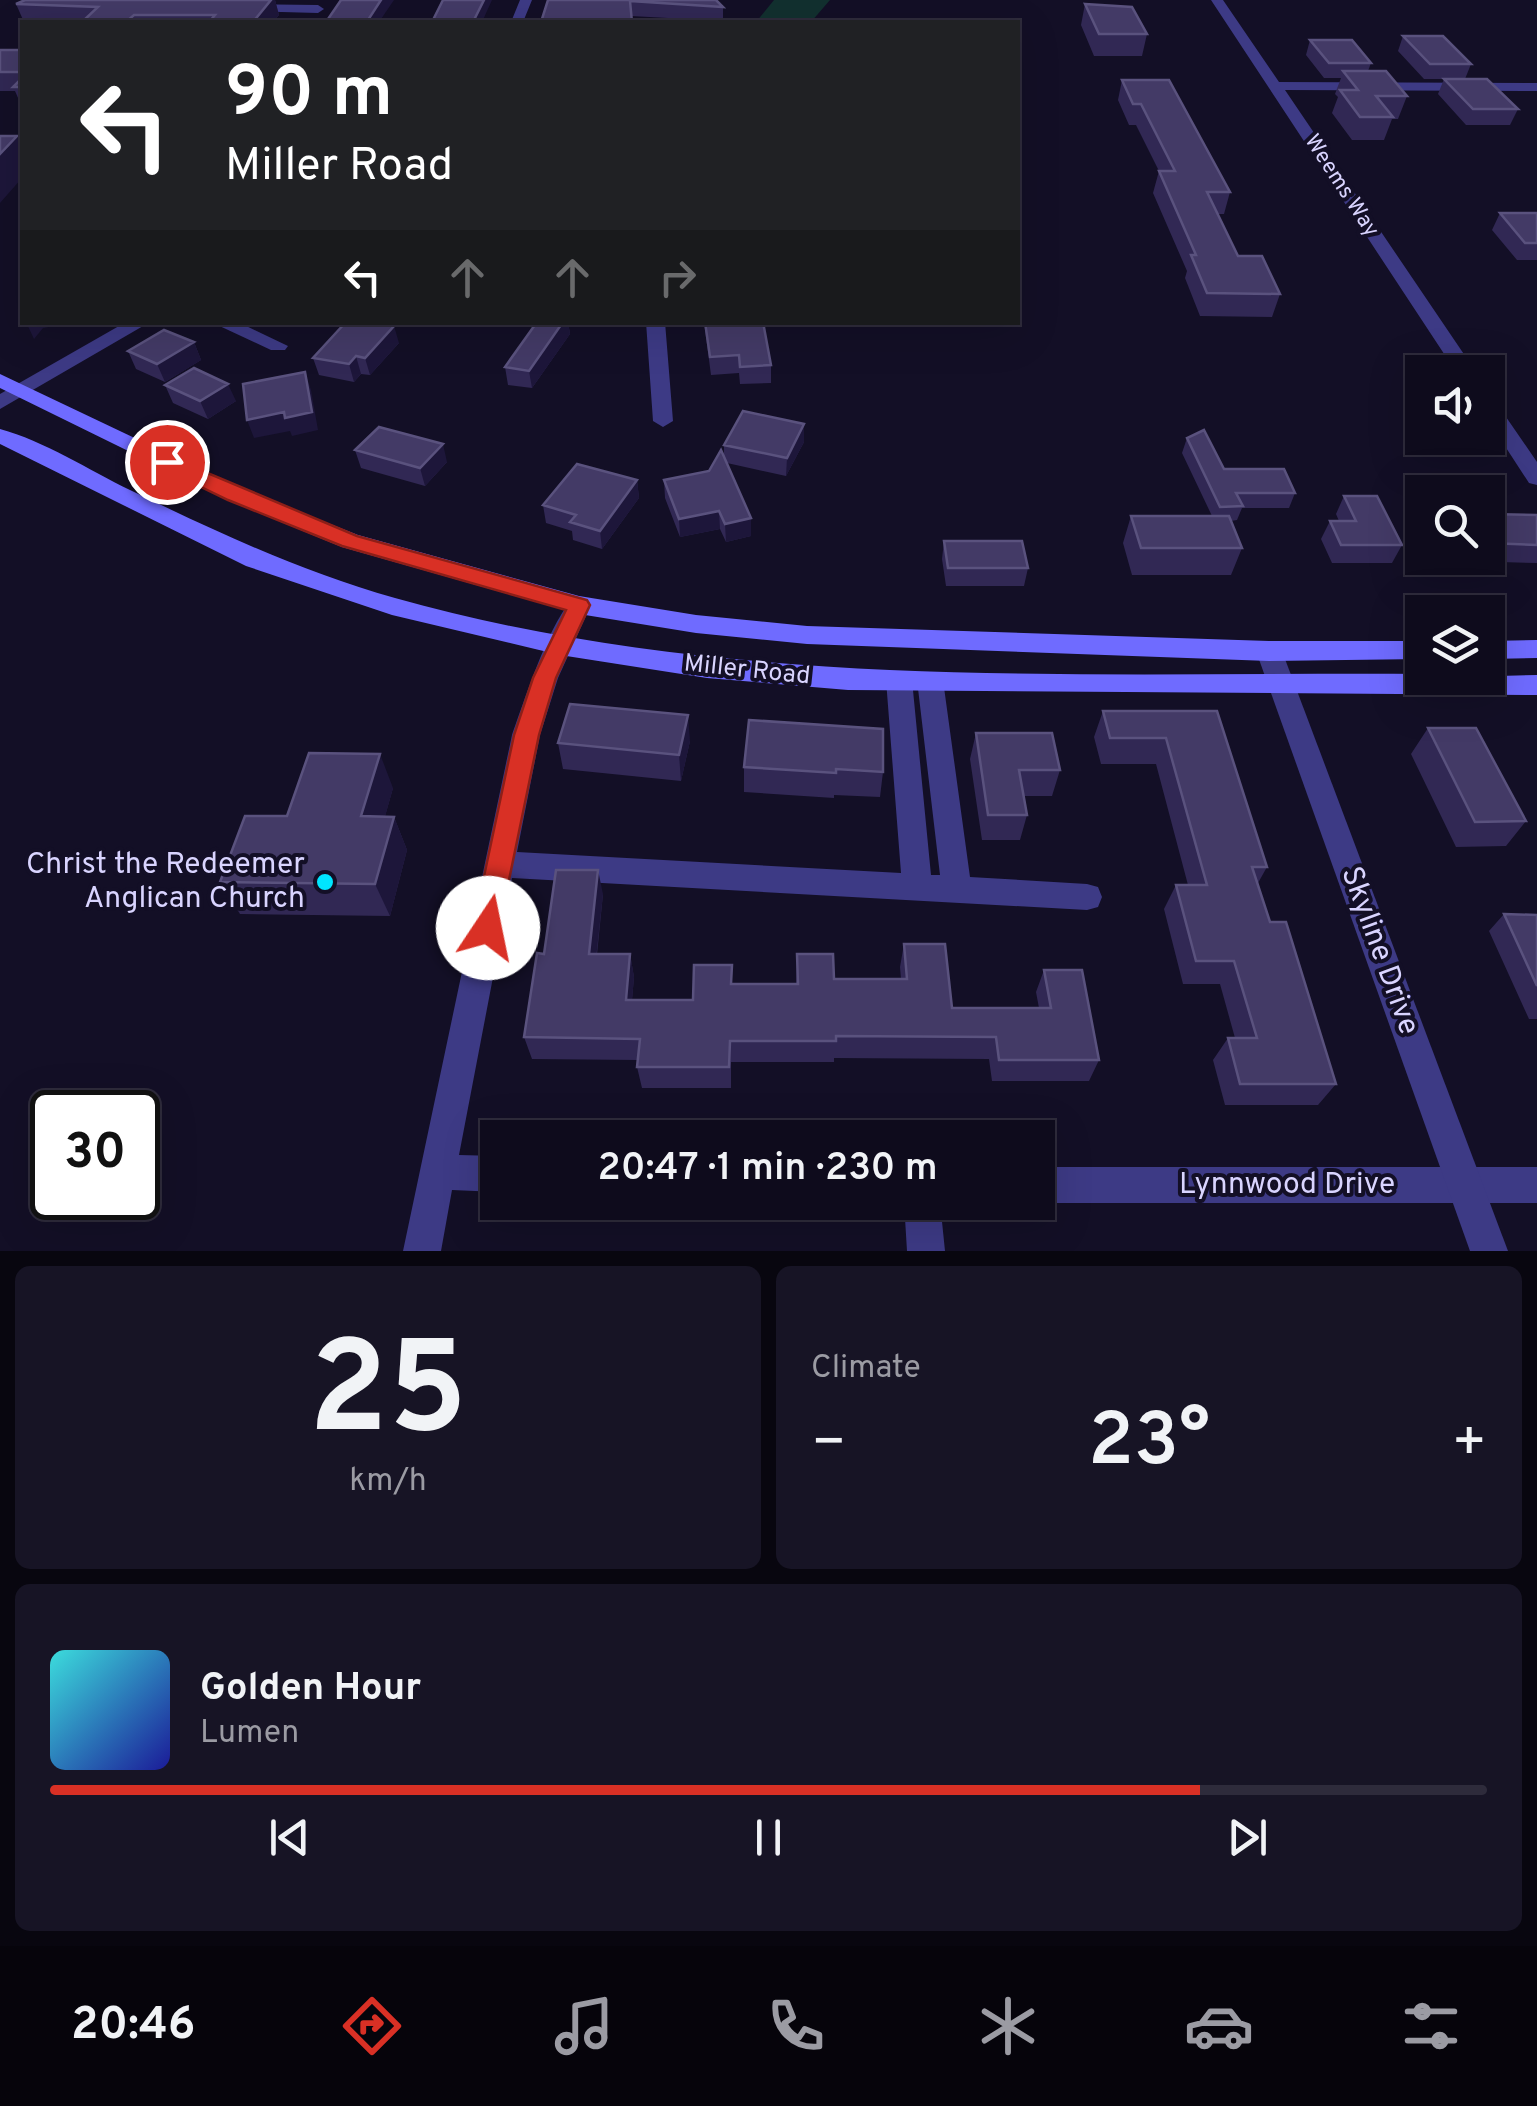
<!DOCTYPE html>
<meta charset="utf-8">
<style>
body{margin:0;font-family:Overpass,sans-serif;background:#171425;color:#f1f3f6;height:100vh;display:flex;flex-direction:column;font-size:38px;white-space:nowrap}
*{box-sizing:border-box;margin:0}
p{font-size:32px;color:#9b9ba3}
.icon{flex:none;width:55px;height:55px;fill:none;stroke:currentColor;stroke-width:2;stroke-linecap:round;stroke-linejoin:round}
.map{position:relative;height:1251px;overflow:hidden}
.panel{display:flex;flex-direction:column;gap:15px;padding:15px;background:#08060f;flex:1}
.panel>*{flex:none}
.guide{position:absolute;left:20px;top:20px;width:1000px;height:305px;border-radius:0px;box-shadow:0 10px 40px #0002,0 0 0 2px #2e2b3b;background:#202124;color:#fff;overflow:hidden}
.fabs{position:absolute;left:1405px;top:355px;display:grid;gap:20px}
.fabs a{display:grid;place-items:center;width:100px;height:100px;border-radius:0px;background:#0e0b1c;box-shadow:0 10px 40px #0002,0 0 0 2px #2e2b3b;font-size:50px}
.speed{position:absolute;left:30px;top:1090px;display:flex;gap:20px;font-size:50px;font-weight:700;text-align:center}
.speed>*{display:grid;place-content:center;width:130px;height:130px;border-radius:50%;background:#0e0b1c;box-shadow:0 10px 40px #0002,0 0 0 2px #2e2b3b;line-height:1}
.speed .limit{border:5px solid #111;border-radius:15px;background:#fff;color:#111}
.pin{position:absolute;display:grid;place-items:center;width:85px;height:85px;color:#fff;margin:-42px;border:5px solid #fff;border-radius:50%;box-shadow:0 2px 10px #0007}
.me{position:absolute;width:110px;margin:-55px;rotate:11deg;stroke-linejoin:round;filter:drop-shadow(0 0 8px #0008)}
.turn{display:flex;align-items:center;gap:35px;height:210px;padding:0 40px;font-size:45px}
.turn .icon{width:130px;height:130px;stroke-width:2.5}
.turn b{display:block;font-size:70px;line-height:85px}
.lanes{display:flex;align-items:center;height:95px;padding:0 40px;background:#0003;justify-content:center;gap:50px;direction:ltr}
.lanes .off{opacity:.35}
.big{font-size:75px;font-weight:600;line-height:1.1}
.panel .widget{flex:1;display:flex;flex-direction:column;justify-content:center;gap:15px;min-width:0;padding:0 35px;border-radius:15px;background:#171425}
.panel .dial{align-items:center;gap:0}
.dial b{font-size:130px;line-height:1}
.song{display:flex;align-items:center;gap:30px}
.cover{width:120px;height:120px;border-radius:15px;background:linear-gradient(135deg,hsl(180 70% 55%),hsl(240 70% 35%))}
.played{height:10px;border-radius:5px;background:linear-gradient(90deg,#d93025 80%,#2e2b3b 80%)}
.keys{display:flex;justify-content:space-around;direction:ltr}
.heat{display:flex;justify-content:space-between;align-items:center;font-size:55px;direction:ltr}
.panel .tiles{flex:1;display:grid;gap:15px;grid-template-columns:1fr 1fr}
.widget:last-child{grid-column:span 2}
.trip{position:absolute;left:480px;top:1120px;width:575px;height:100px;border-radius:0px;background:#0e0b1c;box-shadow:0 10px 40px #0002,0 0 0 2px #2e2b3b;font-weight:600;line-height:100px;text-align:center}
.tabs{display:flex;height:160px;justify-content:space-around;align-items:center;background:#06040b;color:#9b9ba3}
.tabs .icon{width:70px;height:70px}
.tabs .selected{color:#d93025}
.tabs b{font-size:45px;color:#f1f3f6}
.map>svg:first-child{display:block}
.green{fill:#12302f}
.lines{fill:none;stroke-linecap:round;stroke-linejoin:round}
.minor{fill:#3d3a85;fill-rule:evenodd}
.tertiary{fill:#3d3a85;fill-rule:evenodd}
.secondary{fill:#6f6bff;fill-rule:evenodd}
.wall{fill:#312854}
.shaded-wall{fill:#1d163a}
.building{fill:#433a66;stroke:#5a527e;stroke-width:2.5}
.route{fill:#d93025;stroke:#8d1f18;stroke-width:2.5}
.poi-dot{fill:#00e5ff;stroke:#130f26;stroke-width:4}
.labels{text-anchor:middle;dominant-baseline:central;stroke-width:8;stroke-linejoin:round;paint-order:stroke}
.far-street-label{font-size:22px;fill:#d9d4ff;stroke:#130f26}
.street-label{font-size:25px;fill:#d9d4ff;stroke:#130f26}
.near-poi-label{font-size:30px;fill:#d9d4ff;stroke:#130f26;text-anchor:end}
.near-street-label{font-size:30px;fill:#d9d4ff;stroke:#130f26}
</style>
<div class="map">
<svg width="1537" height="1251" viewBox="0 0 1537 1251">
<rect width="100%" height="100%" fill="#130f26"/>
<path class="green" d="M774,0H830L811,22H756Z"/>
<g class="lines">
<path class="minor" d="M520,0H532L523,22H511Z
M1211,0H1223L1279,82L1537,83V91L1285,90L1476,372H1456Z
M238,4L318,5L324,9L318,13L243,11L238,10Z
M126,322H150L0,409V394Z
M211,322H238L288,346L285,350H271Z
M646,322H665L673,421L663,427L653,421Z
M1488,399L1495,401L1537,462V485L1529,483L1488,420Z
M579,596L591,605L558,678L540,735L517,852L901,873L886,680L890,673H908L912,680L931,875H940L917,680L921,673H939L943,680L970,877L1087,884L1098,887L1102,897L1098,907L1087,910L512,878L459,1155L498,1156V1192L452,1190L441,1251H403L512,735C522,708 555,603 579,596Z
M1038,1167H1537V1203H1038Z
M904,1202H940L945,1251H907Z"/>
<path class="tertiary" d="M1269,641L1278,644L1282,651L1508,1251H1470L1256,651L1260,644Z"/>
<path class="secondary" d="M0,374L244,490L358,535L579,596L696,615L807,626L1269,641H1422V659L1269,661L807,644L696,633L579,614L342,547L228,500L0,388Z
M0,429C44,441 89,470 130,490C217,532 302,572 395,598C729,692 1079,672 1422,674V678L1537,675V695L848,690L707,678L560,655L392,615L246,566L0,444Z
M1537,640V658L1488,659V641Z"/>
</g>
<path class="wall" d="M25,0H291H275L279,15L273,22H24L16,4Z
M548,0H716L723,7V21L631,16Z
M1085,4L1147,34L1142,56H1094L1081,25Z
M1403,36L1471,64L1465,79H1424L1398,51Z
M1310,40L1371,63L1368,71L1407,96L1398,119H1392L1384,140H1352L1332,113L1338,97L1335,94L1341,78H1324L1306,55Z
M0,50H22V107L15,91H0Z
M1444,79L1518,109L1510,125H1466L1438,94Z
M1122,80L1230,192L1224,214H1218L1238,256L1280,294L1272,317L1200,316L1185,278L1187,271L1153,193L1159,171L1136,125H1129L1118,100Z
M1500,213H1537V260H1517L1492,230Z
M537,322H568L570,334L532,388L508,385L505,367Z
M704,322H763L771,365V383L740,384L739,373L711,375Z
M194,342L201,360L165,382L136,369L128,351Z
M399,343L370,375L361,374L354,382L319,375L313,358Z
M165,385L236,401L208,419L173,403Z
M1187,438L1224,469L1295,493L1289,508H1242L1237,520L1231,521L1242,548L1231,575H1132L1123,543L1131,516H1212L1182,453Z
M804,442L786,476L727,463L751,518V536L726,542L720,529L680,537L665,498L664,480L709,471L724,458V445Z
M355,450L447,462L425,486L361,468Z
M637,480L639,498L602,549L573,540L572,531L546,523L543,505Z
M1344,496L1402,545L1392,563H1332L1321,539L1330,521H1339L1336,514Z
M1488,514L1537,515V563L1464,561L1462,558H1488Z
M944,541L1028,568L1024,586H946L942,559Z
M1103,711H1217L1267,867L1258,883L1270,922L1336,1084L1318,1105H1225L1213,1060L1228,1038H1235L1220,984H1183L1164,909L1176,885H1188L1156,764H1101L1094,737Z
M749,720L883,772L880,797L834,795V798L744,792V767Z
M1428,728L1526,821L1506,846L1456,847L1411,754Z
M976,733L1060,770L1052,796H1023L1027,815L1020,840H982L970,759Z
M690,741L681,781L563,769L558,743Z
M393,788L385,816L394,817L407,850L390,916L240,914L220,882Z
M603,894L597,954H630L634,977L632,1000H693L733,984H796L797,954L834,979H901L900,967L904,944L952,1008H1039L1036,992L1044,970L1099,1060L1089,1081H992L989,1059L834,1058V1062H731V1088H642L637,1067L638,1060L532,1059L524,1037L544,954Z
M1504,914L1537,915V1019H1529L1489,931Z"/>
<path class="shaded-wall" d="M271,0H275L279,15L273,22H253Z
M381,0H394L379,22H368V20Z
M484,0H492L482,22H473Z
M17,136L22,147V178L0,203V154Z
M26,322H76L43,328L34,339Z
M563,322H568L570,334L532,388L529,371Z
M394,326L399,343L370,375L365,358Z
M194,342L201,360L165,382L157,364Z
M356,356L361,374L354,382L349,364Z
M305,372L311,390L318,430L292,436L290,431L254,438L247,420Z
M228,384L236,401L208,419L200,401Z
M804,424V442L786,476L787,458Z
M443,444L447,462L425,486L420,468Z
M637,480L639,498L602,549L600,531Z
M719,511L720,529L680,537L679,519Z
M751,518V536L726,542L725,524Z
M688,715L690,741L681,781L679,755Z
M380,754L393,788L376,849L361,816Z
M394,817L407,850L390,916L375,884Z
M598,870L603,894L594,977L589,954Z
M630,954L634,977L630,1022L626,1000Z"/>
<path class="building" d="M25,0H271L253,22H209L215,15H134L126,22H82L98,7L16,4Z
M341,0H381L368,20H372L370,22H326Z
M443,0H484L473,22H432Z
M548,0H716L723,7L630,1L632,22H541Z
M1085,4L1132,7L1147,34H1099Z
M1403,36H1443L1471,64H1430Z
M1310,40H1352L1371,63H1329Z
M0,50H22V72H0Z
M1343,71H1386L1407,96H1376L1393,117H1360L1340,90H1358Z
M22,78V87H13Z
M1444,79H1487L1518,109H1473Z
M1122,80H1169L1230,192H1207L1238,256H1262L1280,294L1207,293L1191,255H1196L1159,171H1175L1141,104H1133Z
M0,136H17L0,154Z
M1500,213H1537V243H1525Z
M346,322H375L394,326L365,358L356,356L349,364L313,358Z
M537,322H563L529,371L505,367Z
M705,322H763L771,365L740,367L739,355L710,357Z
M164,330L194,342L157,364L128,351Z
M194,368L228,384L200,401L165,385Z
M305,372L312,412L285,418L284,412L247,420L243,384Z
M743,411L804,424L787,458L724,445Z
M379,427L443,444L420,468L355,450Z
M1204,430L1224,469H1284L1295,493H1236L1243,506L1220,507L1187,438Z
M721,450L751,518L725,524L719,511L679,519L664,480L709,471Z
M577,464L637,480L600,531L570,522L576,515L543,505Z
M1344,496H1377L1402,545H1341L1330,521H1356Z
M1488,514L1537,515V545L1488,543Z
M1131,516H1229L1242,548H1141Z
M944,541H1022L1028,568H948Z
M570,704L688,715L679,755L558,743Z
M1103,711H1217L1267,867H1252L1270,922H1286L1336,1084H1240L1228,1038H1257L1234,961H1196L1176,885H1207L1166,738H1110Z
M749,720L883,729V772L836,769V773L744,767Z
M1428,728H1476L1526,821L1475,822Z
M976,733H1052L1060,770H1019L1027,815H988Z
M309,753L380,754L361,816L394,817L375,884L220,882L245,816H287Z
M556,870H598L589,954H630L626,1000H693L694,965H732L731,984H798L797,954H833L834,979H907L904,944H945L952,1008H1051L1044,970H1082L1099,1060H999L996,1037L836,1036V1041H730L729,1067H637L640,1039L524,1037L537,953L544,954Z
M1504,914L1537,915V986Z"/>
<path class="route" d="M167,456L357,536L587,600L590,605L556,678L539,735L497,938L488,941L478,938L473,928L514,735L533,678L566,610L342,546L228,500L160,467V458Z"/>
<circle class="poi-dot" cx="325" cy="882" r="10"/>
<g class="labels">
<g class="far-street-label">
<text transform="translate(1341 186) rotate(57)">Weems Way</text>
</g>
<g class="street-label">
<text transform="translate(747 671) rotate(6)">Miller Road</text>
</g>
<g class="near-poi-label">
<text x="305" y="865">Christ the Redeemer<tspan x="305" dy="34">Anglican Church</tspan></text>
</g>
<g class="near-street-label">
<text transform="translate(1379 951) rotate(70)">Skyline Drive</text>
<text x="1287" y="1185">Lynnwood Drive</text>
</g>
</g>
</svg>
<div class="fabs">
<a><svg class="icon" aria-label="sound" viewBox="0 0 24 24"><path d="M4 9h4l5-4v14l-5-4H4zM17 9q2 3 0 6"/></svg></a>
<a><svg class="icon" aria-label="search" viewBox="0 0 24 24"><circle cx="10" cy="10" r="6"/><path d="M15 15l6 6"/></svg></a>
<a><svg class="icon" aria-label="layers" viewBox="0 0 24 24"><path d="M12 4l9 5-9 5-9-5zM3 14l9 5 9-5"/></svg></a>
</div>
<div class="speed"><div class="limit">30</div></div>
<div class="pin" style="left:167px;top:462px;background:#d93025"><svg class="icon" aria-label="arrive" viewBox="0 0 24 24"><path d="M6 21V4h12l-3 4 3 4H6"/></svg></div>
<svg class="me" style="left:488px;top:928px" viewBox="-20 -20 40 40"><circle r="19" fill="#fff"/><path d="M0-13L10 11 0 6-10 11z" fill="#d93025"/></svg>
<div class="trip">20:47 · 1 min · 230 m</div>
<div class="guide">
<div class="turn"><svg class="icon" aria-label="left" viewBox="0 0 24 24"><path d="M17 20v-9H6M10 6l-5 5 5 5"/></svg><div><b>90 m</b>Miller Road</div></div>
<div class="lanes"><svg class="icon" aria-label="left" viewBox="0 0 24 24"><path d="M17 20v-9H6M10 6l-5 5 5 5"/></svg><svg class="icon off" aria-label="ahead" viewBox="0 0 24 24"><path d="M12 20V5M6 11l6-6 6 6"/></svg><svg class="icon off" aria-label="ahead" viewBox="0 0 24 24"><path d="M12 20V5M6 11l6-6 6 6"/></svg><svg class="icon off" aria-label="right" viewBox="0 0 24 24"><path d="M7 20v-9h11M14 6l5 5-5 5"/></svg></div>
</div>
</div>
<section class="panel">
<div class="tiles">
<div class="widget dial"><b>25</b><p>km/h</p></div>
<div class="widget"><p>Climate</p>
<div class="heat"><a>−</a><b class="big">23°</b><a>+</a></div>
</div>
<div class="widget">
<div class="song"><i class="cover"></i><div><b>Golden Hour</b><p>Lumen</p></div></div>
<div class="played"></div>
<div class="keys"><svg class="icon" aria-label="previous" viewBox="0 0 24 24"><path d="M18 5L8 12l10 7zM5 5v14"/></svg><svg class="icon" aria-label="pause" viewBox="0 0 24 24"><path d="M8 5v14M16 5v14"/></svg><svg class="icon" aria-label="next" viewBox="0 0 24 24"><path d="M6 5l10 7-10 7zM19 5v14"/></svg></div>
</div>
</div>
</section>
<nav class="tabs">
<b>20:46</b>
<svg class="icon selected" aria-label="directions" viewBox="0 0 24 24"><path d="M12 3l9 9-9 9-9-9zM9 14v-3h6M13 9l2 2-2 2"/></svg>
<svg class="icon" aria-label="music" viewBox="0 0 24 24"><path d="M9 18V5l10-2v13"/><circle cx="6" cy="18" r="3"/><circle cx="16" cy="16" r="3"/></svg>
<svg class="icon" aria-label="phone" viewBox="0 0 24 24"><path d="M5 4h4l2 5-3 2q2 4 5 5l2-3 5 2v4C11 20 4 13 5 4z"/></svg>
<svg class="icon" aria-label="climate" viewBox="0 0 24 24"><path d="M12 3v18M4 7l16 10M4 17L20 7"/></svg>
<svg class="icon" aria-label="car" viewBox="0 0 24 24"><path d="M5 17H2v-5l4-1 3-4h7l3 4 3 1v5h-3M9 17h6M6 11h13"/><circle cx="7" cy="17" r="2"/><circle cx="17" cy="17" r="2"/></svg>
<svg class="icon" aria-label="filters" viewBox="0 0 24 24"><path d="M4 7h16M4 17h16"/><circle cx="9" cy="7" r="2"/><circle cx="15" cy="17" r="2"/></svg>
</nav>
